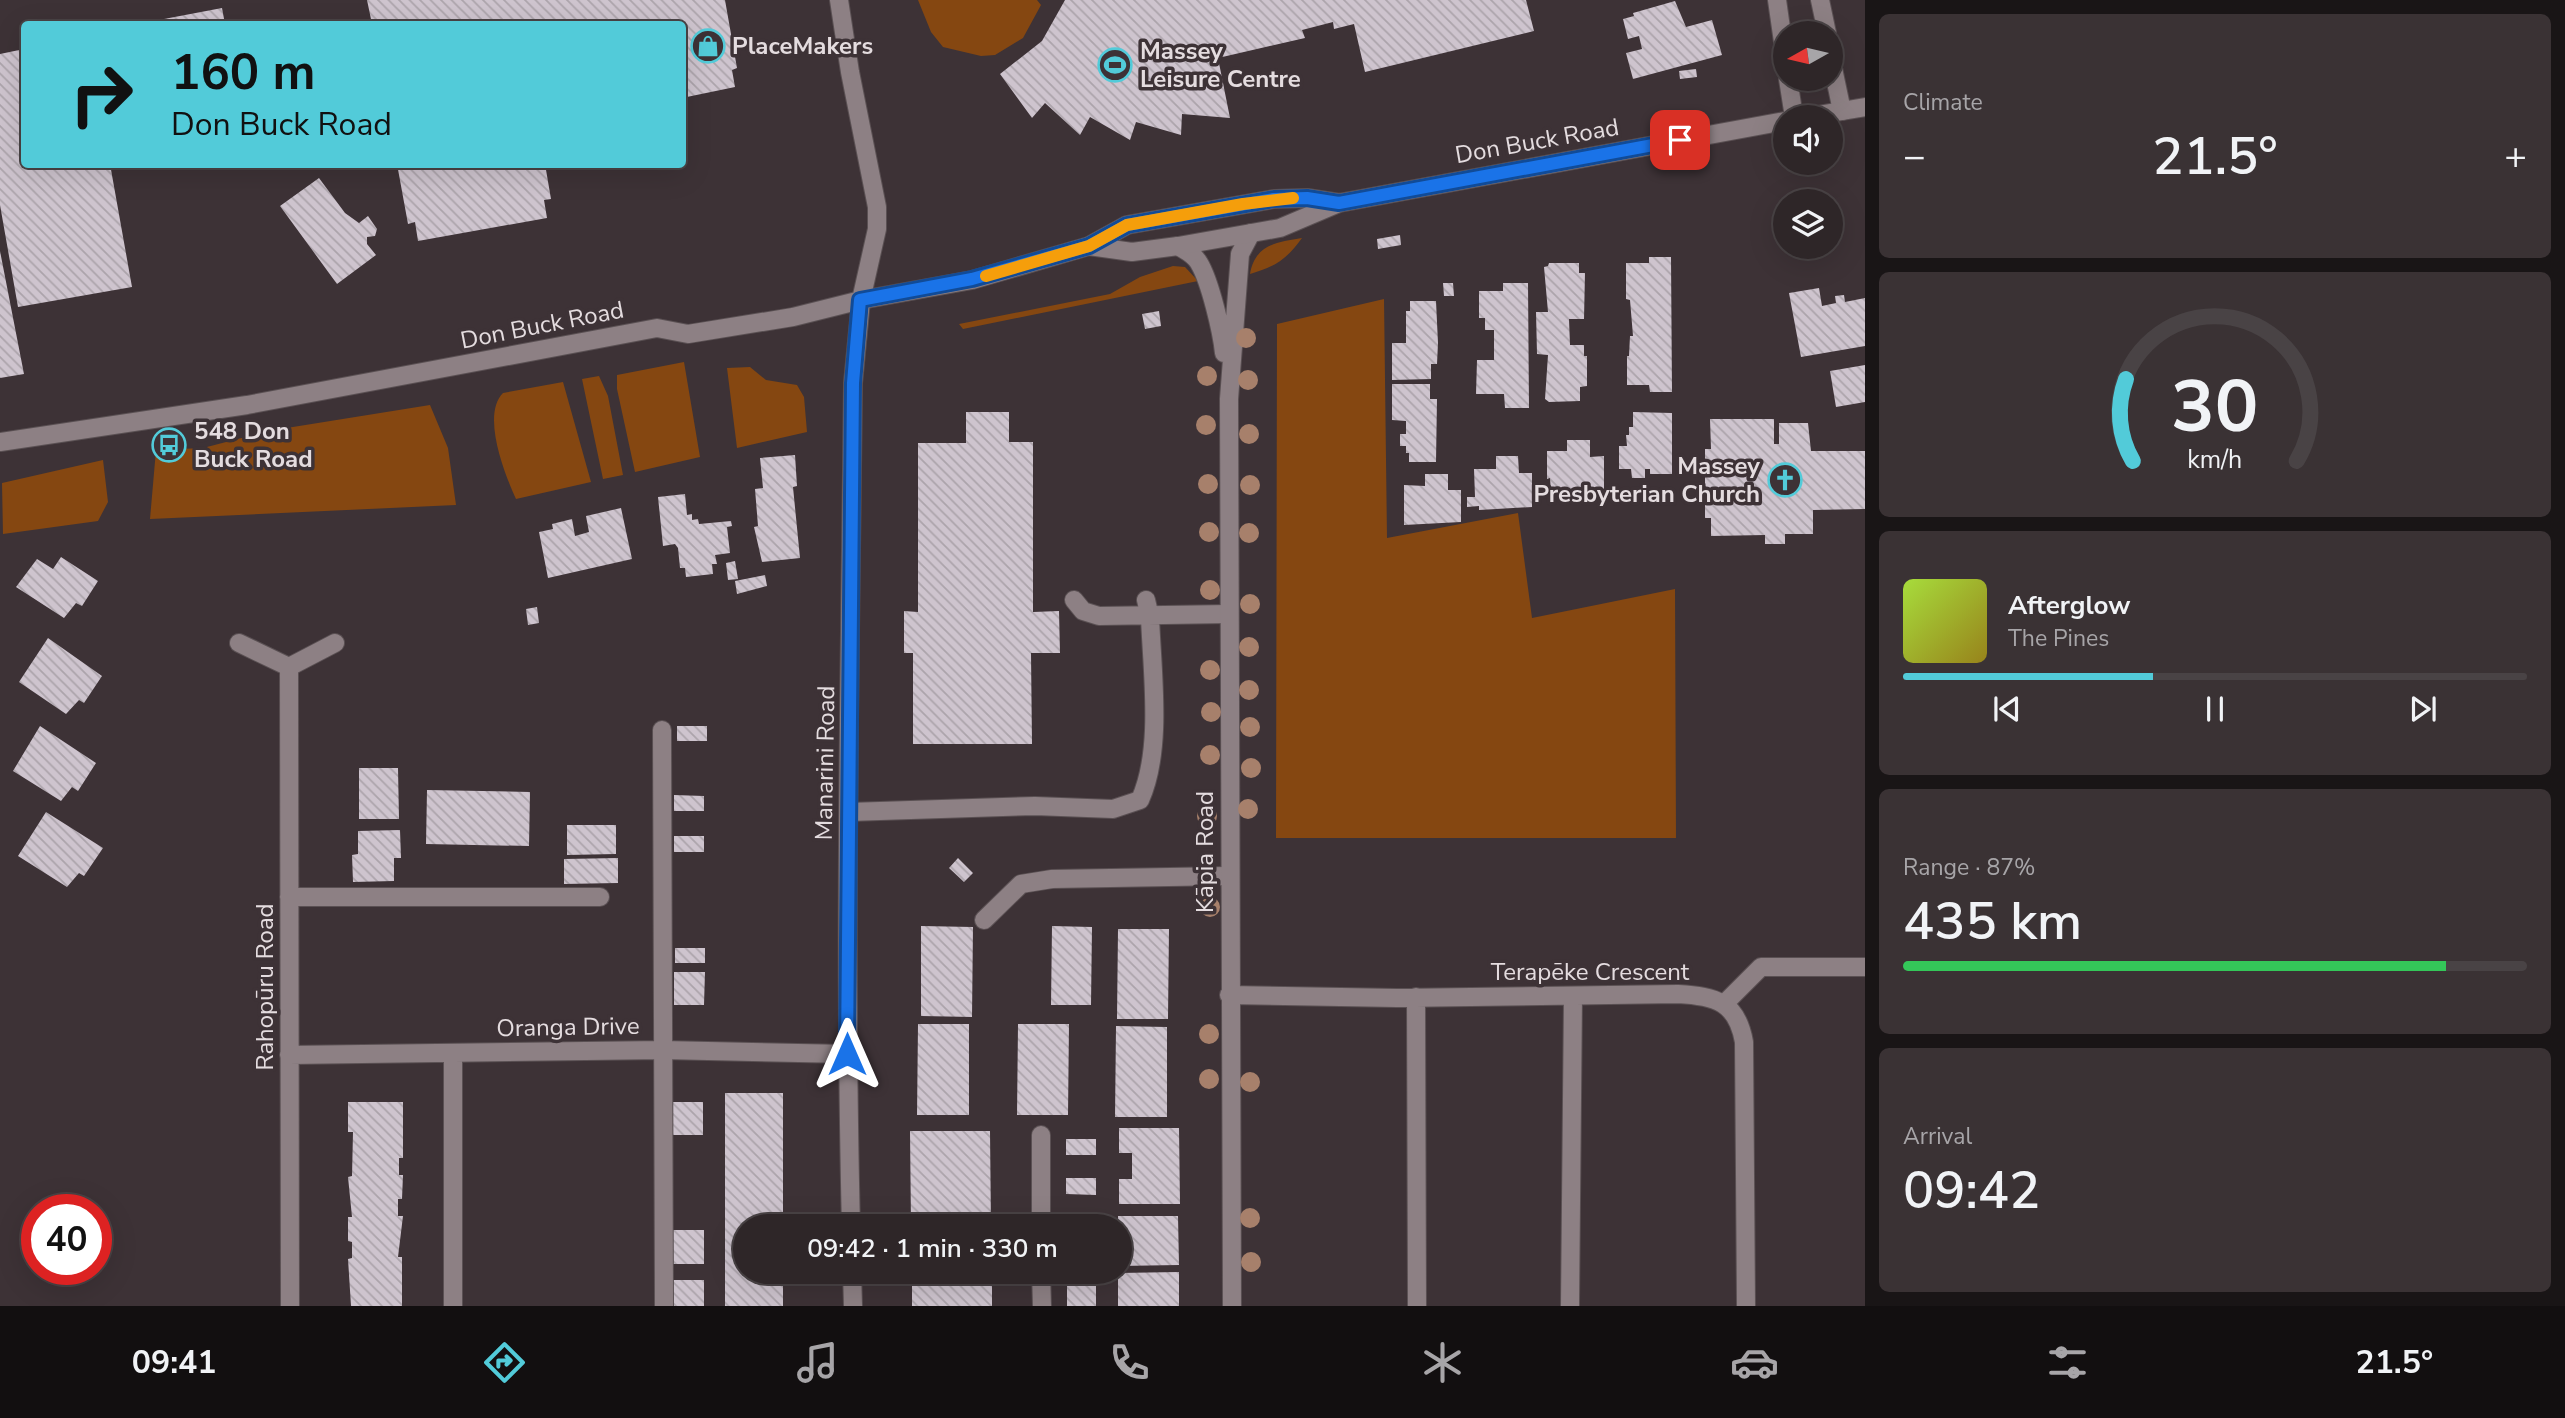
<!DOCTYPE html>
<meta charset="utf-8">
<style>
body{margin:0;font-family:"Nunito Sans",sans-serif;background:#3a3234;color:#f1f3f6;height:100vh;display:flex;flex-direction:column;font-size:26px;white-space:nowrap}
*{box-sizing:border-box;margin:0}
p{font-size:23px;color:#a7a5a8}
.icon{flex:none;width:38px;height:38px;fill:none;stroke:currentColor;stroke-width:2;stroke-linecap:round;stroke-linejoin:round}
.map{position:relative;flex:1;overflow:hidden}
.details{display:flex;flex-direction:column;gap:14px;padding:14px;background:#191516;width:700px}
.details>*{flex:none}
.banner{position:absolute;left:21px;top:21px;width:665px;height:147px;border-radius:7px;box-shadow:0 7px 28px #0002,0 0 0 2px #494345;background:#52cbd9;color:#111;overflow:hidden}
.needle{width:46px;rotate:262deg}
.buttons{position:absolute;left:1773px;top:21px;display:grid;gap:14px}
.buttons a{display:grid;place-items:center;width:70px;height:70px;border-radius:50%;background:#2e2628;box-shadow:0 7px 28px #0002,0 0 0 2px #494345;font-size:35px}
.speed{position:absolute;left:21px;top:1194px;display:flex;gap:14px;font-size:35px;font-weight:700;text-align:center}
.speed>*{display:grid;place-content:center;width:91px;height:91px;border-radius:50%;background:#2e2628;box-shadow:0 7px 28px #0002,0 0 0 2px #494345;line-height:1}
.speed .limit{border:10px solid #d22;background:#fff;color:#111}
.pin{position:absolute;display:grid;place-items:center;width:60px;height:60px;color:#fff;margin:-30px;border-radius:14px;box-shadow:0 4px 10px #0006}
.me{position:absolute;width:77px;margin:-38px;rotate:0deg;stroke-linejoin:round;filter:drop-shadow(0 0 5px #0008)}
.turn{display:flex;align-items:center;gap:24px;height:147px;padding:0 35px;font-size:32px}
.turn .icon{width:91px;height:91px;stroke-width:2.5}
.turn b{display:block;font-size:49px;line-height:60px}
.big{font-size:52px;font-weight:600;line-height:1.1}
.details .tile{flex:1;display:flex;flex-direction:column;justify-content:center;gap:10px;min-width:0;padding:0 24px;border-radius:10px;background:#3a3234}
.details .dial{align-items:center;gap:0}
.dial svg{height:182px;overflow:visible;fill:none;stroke:#494345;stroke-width:7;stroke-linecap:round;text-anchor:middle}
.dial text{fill:#f1f3f6;stroke:none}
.song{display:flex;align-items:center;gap:21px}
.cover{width:84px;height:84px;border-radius:10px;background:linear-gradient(135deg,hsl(80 70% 55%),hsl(50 70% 35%))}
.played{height:7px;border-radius:4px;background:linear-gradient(90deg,#52cbd9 40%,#494345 40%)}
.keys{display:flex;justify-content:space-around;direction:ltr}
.heat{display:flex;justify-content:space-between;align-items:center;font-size:38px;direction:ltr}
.charge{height:10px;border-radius:5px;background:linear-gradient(90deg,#34c759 87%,#494345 0)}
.trip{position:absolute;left:733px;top:1214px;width:399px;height:70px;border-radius:35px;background:#2e2628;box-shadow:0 7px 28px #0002,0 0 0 2px #494345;font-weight:600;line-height:70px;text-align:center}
.tabs{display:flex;height:112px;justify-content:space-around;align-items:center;background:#120f10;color:#a7a5a8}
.tabs .icon{width:49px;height:49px}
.tabs .active{color:#52cbd9}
.tabs b{font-size:32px;color:#f1f3f6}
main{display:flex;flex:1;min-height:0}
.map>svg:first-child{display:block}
.grass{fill:#854711}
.building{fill:url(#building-back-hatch)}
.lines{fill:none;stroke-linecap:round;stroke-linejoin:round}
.service-casing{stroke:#5a5053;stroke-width:20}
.minor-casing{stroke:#5a5053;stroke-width:20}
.tertiary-casing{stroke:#5a5053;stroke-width:20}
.secondary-casing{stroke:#5a5053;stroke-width:20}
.service{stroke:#8d8084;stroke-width:18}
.minor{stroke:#8d8084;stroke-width:18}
.tertiary{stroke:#8d8084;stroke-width:18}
.secondary{stroke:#8d8084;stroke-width:18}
.tree{fill:#a7806b}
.route-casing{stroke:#114b97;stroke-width:18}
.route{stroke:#1a73e8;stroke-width:12}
.slow{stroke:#f59e0b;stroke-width:12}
.labels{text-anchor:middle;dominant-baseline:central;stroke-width:7;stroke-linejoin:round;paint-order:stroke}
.poi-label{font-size:24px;font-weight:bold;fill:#e4dcdf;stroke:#3d3236;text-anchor:start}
.street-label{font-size:24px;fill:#e4dcdf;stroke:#3d3236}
</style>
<main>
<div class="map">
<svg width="1865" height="1306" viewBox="0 0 1865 1306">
<defs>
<pattern id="building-back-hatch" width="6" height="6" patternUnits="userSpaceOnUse" patternTransform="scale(1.75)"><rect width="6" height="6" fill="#cec4ce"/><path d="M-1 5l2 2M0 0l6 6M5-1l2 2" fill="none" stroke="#aca4ab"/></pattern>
</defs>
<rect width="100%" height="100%" fill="#3d3236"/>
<path class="grass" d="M918,0H1037L1041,5L1023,38L995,55L981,56L943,47L931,32Z
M1302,238C1287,259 1275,267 1250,274C1255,245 1276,242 1302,238Z
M1173,266L1185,267L1198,281L963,329L959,324L1110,294L1140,277Z
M1384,299L1387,538L1518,513L1532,618L1675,589L1676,838H1276L1277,324Z
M684,362L700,457L635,472L617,389V375Z
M750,367L766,380L797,385L804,397L807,432L737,448L727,368Z
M599,376L608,396L623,475L603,479L582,379Z
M563,382L591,482L516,499C505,475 481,415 503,393Z
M430,405L448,448L456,505L150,519L156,450L203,448L268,431Z
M103,460L108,502L98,521L3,534L2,483Z"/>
<path class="building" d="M367,0H725L737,68L732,70L735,87L682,98V24H372Z
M1065,0H1526L1534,31L1365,72L1354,24L1334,29L1333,22L1302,30L1305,38L1218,58L1230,118L1182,114L1181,135L1136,122L1130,140L1090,117L1080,135L1045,103L1032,118L1000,74L1042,41Z
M1675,1L1686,27L1712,20L1722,55L1633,79L1626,53L1642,49L1639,36L1628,39L1623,19L1634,16L1633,13Z
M222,8L225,24H165L164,19Z
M24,49V164H110L132,287L18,307L0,205V54Z
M1696,69L1697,77L1680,79L1679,71Z
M397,164H545L551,199L544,200L547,218L418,241L415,222L408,224Z
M319,178L345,213L359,223L368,216L377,229L375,236L367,237V244L376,255L337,284L280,206Z
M1400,235L1401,245L1378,249L1377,239Z
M0,251L24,374L0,378Z
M1649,257H1671L1672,392H1650L1649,385H1627V356H1629L1630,336H1633L1630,300L1626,299V263H1649Z
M1549,263H1579V273H1585L1584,319H1569L1570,345H1584V356H1587V386L1580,387V401L1549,402L1545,399L1548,355L1537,354L1536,312H1548L1544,267L1548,266Z
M1443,283H1453L1454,296H1444Z
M1503,283H1528L1529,408H1505L1504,394H1476L1477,360H1494V330H1485V318H1479V291H1503Z
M1819,288L1822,306L1836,303L1835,296L1844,295L1845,302L1865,298V346L1801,357L1789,293Z
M1410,301H1436L1438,343L1437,364H1431V379L1392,380V343H1406V311H1410Z
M1159,311L1161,326L1145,329L1142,314Z
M1865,365V402L1836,407L1830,371Z
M1392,384H1430V399H1437L1436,462H1409V453H1406V446H1400V434H1406V421L1392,420Z
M966,412H1009V442H1033V612L1059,611L1060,653H1031L1032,744H913V653H904V611L918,612V443H966Z
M1633,412L1672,413V474H1650V469H1645V478H1632L1631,469H1619V446H1627L1626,435H1629V427H1633Z
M1710,419H1774V444H1779V423H1808L1811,451H1865V509L1813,510V534H1785V544H1765V535L1711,536V518H1705V449H1711Z
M1567,440H1590V457L1604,456V491L1551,493L1550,478L1547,479V451H1567Z
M795,455L797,486L793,487L800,558L762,562L754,527L758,526L755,489L763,488L760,458Z
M1496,456H1518L1519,473H1532V507L1479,510V506L1467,507V497H1475L1474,469H1496Z
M1425,474H1448V490H1461V522L1404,525V485L1425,486Z
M685,494L687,515L692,514V520L698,519L699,524L731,521L732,526L727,527L730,553L715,555L717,564H712L713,574L686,577L685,568H680L678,548L675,544L663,546L658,497Z
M621,508L632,559L548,578L539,532L553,529L552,524L572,519L575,536L589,532L586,516Z
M61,557L98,581L82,606L76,603L64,618L16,587L37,559L53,569Z
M735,561L738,579L728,580L726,563Z
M765,575L767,586L737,594L735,581Z
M537,607L539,623L528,625L526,609Z
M48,638L102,676L84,703L79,700L66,714L19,682Z
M40,726L96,763L78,791L72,787L61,801L13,771Z
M677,726H707V741H677Z
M359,768H398L399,819H359Z
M427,790L530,792L529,846L426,844Z
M674,795L704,796V811H674Z
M46,812L103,848L84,876L79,873L67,887L18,856Z
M567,825H616V854L567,855Z
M400,830L401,858H394V881L353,882L352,855L358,854V831Z
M674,836H704V852H674Z
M618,858V883L564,884V859Z
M958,858L973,873L964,882L949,868Z
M921,926L973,927L972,1017L921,1016Z
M1052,926L1092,927L1091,1005H1051Z
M1118,929H1169L1168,1019H1117Z
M675,948H705V963H675Z
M674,972H705L704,1005H674Z
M918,1024H969V1115H917Z
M1018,1024H1069L1068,1115H1017Z
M1116,1026L1167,1027V1117H1115Z
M725,1093H783V1227H746V1272H783V1306H725Z
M348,1102H403V1158H399V1175H403L402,1199H398V1216H403L398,1257H402V1306H351L348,1259L352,1258V1242L348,1241V1217H352L348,1177L352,1176L353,1132H348Z
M672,1102H703V1135H672Z
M1119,1128H1179L1180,1204H1119V1179H1132V1153H1119Z
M910,1131H990L991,1227H911Z
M1066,1139H1096V1155H1066Z
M1066,1178H1096V1195L1066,1194Z
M1118,1216H1178L1179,1265L1120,1266Z
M673,1230H704V1264H673Z
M912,1272H992V1306H912Z
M1179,1272V1306H1118V1273Z
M673,1280H704V1306H673Z
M1067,1283H1096V1306H1067Z"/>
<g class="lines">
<defs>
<path id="service" d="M1074,600L1083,611L1099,616L1229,614
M849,812L1035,806L1113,809L1140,800C1163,749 1152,672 1150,617L1146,600
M984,920L1021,884L1052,879L1228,876"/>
<path id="minor" d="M1777,0L1785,56
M1820,0L1827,33
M1830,54L1842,111
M1788,79L1794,117
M1178,246C1186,251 1194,254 1199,263C1210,281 1222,332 1224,353
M239,643L289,667L335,643
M289,667L290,1306
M662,730L664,1306
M289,897H600
M1229,995L1397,998L1678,994C1716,996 1737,1002 1744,1042L1746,1306
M1416,997L1417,1306
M1724,1004L1761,967H1865
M289,1055L663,1050L847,1054
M1041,1135V1227
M1041,1272L1042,1306
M453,1306V1053
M1232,1306L1229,399L1240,254L1251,233
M1570,1306L1573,996"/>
<path id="tertiary" d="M851,1227C844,946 850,664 853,383L861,300
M852,1272L853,1306"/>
<path id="secondary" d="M839,0L850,72L877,207V229L861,300
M1806,117L1865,107
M1089,246L1132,252L1178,246L1280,228L1339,203L1785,121
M0,442L247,405L657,328L688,334L793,317L861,300L972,280L1089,246L1127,225L1274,199L1307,198L1339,203"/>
</defs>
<use href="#service" class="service-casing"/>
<use href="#minor" class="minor-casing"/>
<use href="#tertiary" class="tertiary-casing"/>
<use href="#secondary" class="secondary-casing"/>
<use href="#service" class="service"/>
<use href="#minor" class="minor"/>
<use href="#tertiary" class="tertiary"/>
<use href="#secondary" class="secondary"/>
</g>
<g class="tree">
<circle cx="1246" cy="338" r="10"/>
<circle cx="1207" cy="376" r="10"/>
<circle cx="1248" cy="380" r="10"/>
<circle cx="1206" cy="425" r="10"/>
<circle cx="1249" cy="434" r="10"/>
<circle cx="1208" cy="484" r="10"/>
<circle cx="1250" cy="485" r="10"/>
<circle cx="1209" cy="532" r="10"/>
<circle cx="1249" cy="533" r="10"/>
<circle cx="1210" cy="590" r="10"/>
<circle cx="1250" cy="604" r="10"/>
<circle cx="1249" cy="647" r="10"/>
<circle cx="1210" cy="670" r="10"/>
<circle cx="1249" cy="690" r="10"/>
<circle cx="1211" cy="712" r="10"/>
<circle cx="1250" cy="727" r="10"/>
<circle cx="1210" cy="755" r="10"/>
<circle cx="1251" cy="768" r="10"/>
<circle cx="1248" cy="809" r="10"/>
<circle cx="1207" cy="816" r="10"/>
<circle cx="1210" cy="907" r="10"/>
<circle cx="1209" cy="1034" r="10"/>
<circle cx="1209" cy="1079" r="10"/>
<circle cx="1250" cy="1082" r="10"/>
<circle cx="1250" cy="1218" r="10"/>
<circle cx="1251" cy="1262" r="10"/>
</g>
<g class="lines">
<defs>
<path id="route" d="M847,1054L853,383L860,300L972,279L1089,246L1127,225L1274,199L1307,198L1339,203L1680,140"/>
</defs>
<use href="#route" class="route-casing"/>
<use href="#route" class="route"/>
<path class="slow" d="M986,276L1089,246L1127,225L1243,204L1293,198"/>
</g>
<defs>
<symbol id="shop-ring" viewBox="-11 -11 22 22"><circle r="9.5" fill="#3d3236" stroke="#52cbd9" stroke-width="1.5"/><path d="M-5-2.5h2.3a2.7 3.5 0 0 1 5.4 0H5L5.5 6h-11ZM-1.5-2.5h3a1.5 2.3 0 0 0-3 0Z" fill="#52cbd9"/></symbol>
<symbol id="stadium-ring" viewBox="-11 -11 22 22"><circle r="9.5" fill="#3d3236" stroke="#52cbd9" stroke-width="1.5"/><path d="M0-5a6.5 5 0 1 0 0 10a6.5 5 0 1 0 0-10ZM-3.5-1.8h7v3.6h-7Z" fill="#52cbd9"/></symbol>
<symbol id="bus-ring" viewBox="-11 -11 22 22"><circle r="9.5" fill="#3d3236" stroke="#52cbd9" stroke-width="1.5"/><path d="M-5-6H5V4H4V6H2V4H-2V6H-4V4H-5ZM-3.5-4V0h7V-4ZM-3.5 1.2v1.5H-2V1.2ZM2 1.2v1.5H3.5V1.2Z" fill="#52cbd9"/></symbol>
<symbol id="church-ring" viewBox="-11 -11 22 22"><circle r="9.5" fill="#3d3236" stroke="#52cbd9" stroke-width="1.5"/><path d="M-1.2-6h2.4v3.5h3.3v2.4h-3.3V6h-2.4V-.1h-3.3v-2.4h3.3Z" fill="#52cbd9"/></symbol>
</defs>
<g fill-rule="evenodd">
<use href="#shop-ring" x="689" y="27" width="38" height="38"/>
<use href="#stadium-ring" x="1096" y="46" width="38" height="38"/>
<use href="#bus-ring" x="150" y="426" width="38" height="38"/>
<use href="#church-ring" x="1766" y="461" width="38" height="38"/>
</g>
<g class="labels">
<g class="poi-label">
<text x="732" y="46">PlaceMakers</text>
<text x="1140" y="51">Massey<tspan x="1140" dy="28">Leisure Centre</tspan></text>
<text x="194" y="431">548 Don<tspan x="194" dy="28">Buck Road</tspan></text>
<text x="1760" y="466" text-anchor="end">Massey<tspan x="1760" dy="28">Presbyterian Church</tspan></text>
</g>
<g class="street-label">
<text transform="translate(1537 141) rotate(-10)">Don Buck Road</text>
<text transform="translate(542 325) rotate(-11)">Don Buck Road</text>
<text transform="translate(825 763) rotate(-89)">Manarini Road</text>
<text transform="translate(1205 852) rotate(-90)">Kāpia Road</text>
<text x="1590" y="972">Terapēke Crescent</text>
<text transform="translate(265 987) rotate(-90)">Rahopūru Road</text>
<text transform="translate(568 1027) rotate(-1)">Oranga Drive</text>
</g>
</g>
</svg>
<div class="buttons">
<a><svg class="needle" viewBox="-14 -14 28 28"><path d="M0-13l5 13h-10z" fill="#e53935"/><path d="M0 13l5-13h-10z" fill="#a7a5a8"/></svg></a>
<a><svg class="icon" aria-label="sound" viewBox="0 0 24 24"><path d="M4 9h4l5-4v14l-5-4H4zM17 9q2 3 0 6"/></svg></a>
<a><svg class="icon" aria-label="layers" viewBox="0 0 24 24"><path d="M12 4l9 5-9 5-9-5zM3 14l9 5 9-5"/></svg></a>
</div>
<div class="speed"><div class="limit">40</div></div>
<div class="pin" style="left:1680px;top:140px;background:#d93025"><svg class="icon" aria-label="arrive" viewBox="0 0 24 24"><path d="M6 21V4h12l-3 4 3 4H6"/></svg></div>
<svg class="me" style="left:847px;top:1054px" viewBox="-20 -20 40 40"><path d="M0-17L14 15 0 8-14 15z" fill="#1a73e8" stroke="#fff" stroke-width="4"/></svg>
<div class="trip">09:42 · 1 min · 330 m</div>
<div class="banner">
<div class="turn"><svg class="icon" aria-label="right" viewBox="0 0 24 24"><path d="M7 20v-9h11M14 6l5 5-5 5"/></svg><div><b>160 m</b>Don Buck Road</div></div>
</div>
</div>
<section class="details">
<div class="tile"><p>Climate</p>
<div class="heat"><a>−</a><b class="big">21.5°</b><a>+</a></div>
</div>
<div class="tile dial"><svg viewBox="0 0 100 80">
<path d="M14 69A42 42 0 1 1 86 69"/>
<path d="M14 69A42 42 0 0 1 11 33" stroke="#52cbd9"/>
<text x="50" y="56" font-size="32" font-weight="700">30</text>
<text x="50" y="72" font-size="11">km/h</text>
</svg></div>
<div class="tile">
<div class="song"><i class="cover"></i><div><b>Afterglow</b><p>The Pines</p></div></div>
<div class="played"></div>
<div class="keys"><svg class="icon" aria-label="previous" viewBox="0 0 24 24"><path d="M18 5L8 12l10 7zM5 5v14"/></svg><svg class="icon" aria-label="pause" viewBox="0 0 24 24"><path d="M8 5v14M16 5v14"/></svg><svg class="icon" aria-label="next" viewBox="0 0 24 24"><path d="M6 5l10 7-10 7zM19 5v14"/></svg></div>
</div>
<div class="tile"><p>Range · 87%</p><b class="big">435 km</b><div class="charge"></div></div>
<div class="tile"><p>Arrival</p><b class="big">09:42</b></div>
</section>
</main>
<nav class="tabs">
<b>09:41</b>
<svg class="icon active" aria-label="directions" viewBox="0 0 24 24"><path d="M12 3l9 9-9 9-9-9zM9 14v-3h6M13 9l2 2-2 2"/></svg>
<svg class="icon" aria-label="music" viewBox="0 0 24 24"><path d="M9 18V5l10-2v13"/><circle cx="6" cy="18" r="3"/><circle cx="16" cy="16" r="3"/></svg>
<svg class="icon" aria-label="phone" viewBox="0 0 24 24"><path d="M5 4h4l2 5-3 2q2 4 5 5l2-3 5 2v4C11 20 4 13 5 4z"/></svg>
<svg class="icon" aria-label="climate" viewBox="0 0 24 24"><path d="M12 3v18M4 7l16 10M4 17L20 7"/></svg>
<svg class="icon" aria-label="car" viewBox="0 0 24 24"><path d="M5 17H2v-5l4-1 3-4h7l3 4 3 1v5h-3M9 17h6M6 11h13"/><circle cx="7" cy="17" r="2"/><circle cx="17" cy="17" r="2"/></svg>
<svg class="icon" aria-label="filters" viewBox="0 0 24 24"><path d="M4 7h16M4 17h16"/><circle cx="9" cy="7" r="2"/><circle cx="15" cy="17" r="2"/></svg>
<b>21.5°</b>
</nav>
